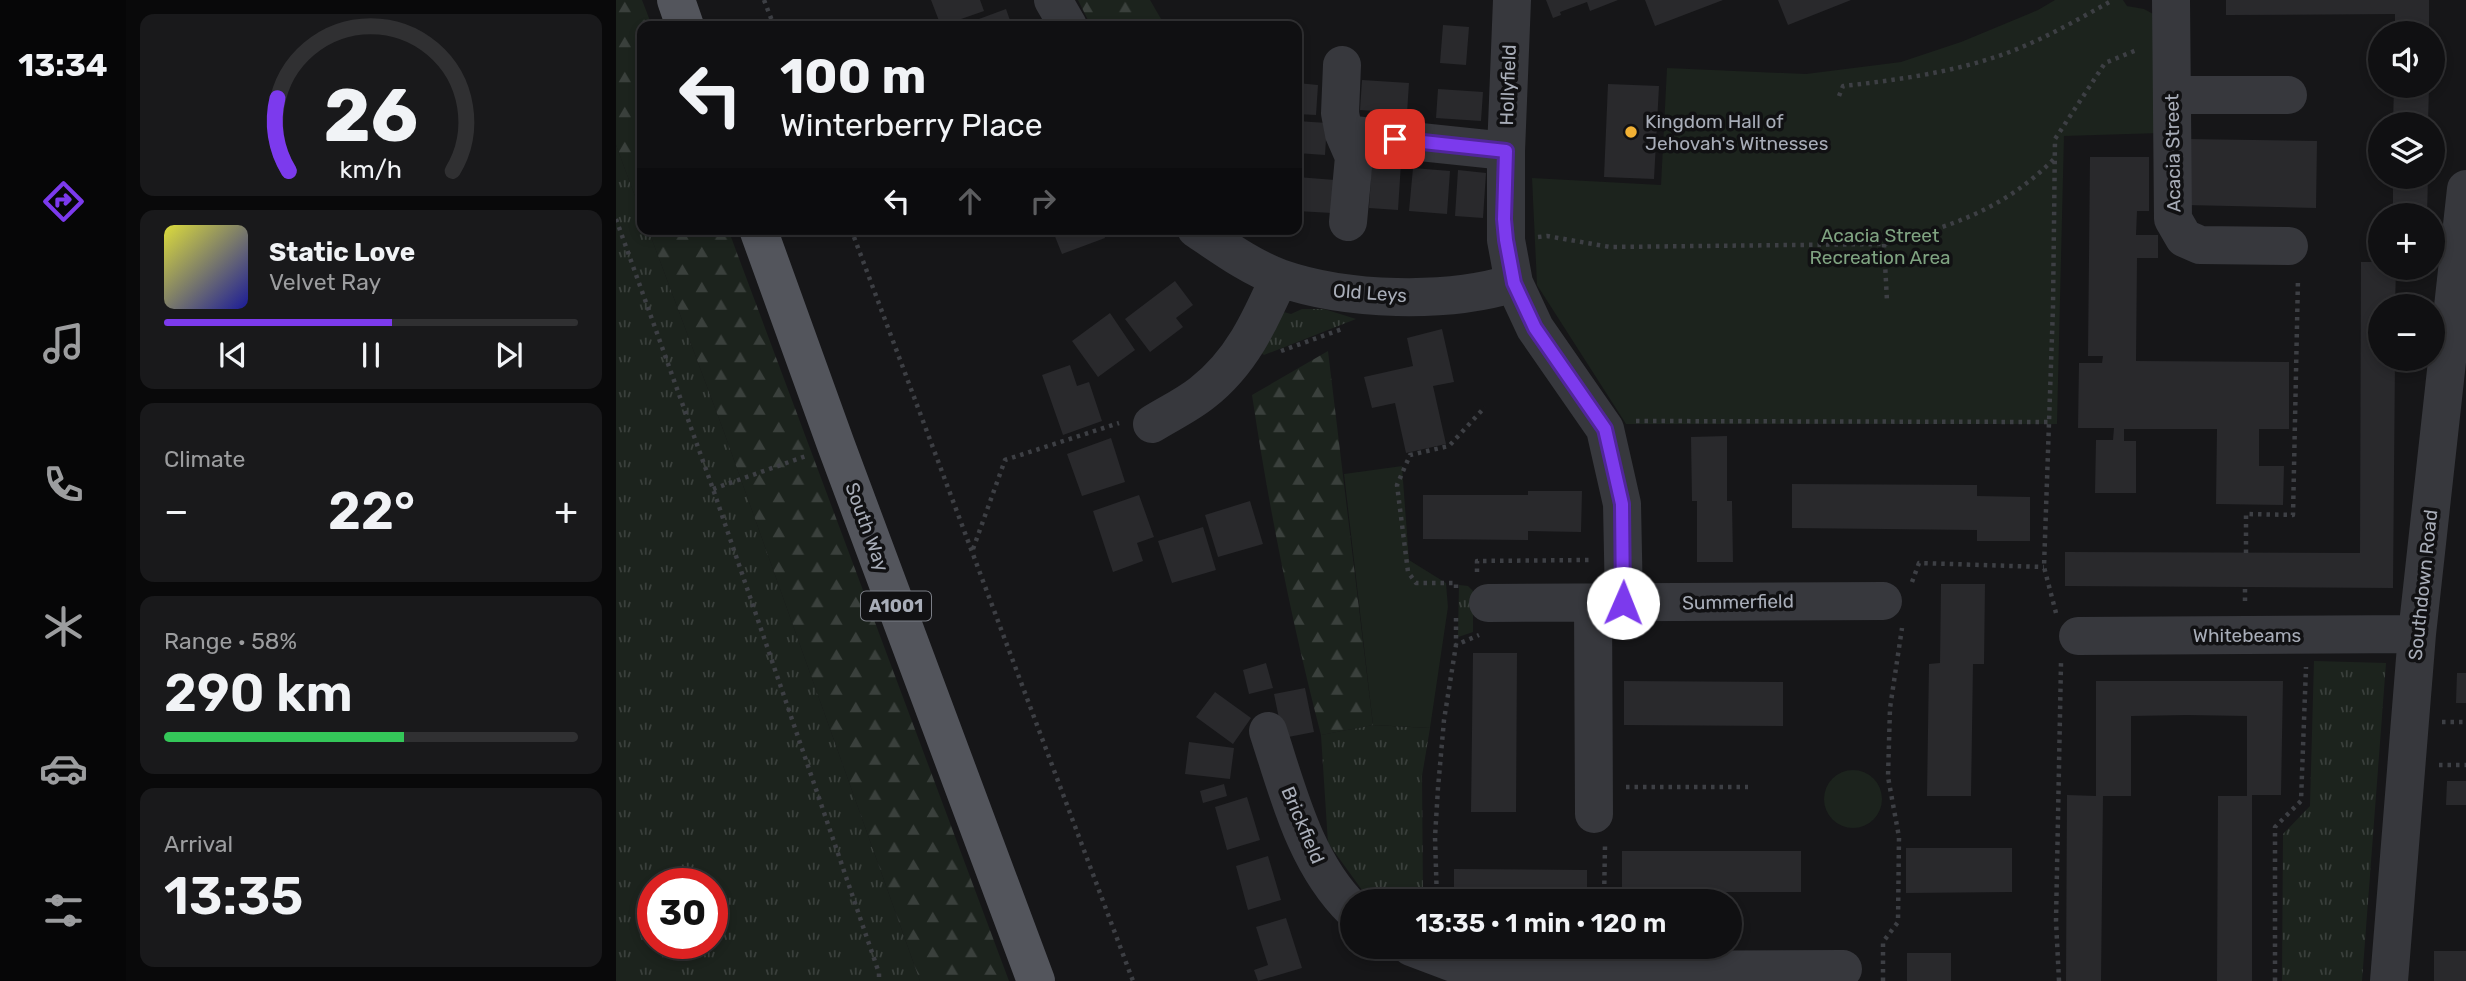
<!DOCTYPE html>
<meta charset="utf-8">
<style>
body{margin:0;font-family:Rubik,sans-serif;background:#19191b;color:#f1f3f6;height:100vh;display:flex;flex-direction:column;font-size:26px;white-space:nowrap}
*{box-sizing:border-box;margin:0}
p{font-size:23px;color:#9c9d9f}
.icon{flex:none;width:38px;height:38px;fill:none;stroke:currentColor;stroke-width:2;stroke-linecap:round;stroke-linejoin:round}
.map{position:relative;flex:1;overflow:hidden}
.details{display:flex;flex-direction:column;gap:14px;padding:14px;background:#09090a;width:490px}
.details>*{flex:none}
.banner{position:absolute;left:21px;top:21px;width:665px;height:214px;border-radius:14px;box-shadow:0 4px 10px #0003,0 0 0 2px #303032;background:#101012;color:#f1f3f6;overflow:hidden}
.fabs{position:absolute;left:1752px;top:21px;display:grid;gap:14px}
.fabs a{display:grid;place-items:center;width:77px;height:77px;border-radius:50%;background:#101012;box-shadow:0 4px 10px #0003,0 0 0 2px #303032;font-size:35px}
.speed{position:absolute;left:21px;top:868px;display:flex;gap:14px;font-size:35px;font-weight:700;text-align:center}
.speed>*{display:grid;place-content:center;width:91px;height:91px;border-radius:50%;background:#101012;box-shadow:0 4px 10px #0003,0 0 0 2px #303032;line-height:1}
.speed .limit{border:10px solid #d22;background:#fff;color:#111}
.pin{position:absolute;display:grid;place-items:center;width:60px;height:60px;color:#fff;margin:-30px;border-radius:14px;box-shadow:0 4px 10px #0006}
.me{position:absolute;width:77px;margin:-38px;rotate:1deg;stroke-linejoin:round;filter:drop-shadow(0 0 5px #0008)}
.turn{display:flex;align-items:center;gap:24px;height:147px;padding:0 28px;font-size:32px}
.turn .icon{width:91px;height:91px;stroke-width:2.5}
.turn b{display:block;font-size:49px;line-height:60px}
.lanes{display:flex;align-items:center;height:66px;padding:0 28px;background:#0003;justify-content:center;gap:35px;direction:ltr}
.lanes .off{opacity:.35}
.big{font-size:52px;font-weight:600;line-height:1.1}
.details .widget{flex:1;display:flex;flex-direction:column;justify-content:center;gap:10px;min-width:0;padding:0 24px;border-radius:14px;background:#19191b}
.details .dial{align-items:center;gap:0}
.dial svg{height:182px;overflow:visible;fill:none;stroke:#303032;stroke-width:7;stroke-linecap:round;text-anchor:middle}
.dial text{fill:#f1f3f6;stroke:none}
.song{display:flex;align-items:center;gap:21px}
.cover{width:84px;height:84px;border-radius:10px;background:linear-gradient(135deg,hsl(60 70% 55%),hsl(240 70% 35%))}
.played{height:7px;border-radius:4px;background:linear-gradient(90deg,#7c3aed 55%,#303032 55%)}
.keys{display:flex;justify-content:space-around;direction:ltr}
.heat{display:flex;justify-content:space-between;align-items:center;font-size:38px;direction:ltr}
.charge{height:10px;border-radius:5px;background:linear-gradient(90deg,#34c759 58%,#303032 0)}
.trip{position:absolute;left:724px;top:889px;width:402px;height:70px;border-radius:35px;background:#101012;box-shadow:0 4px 10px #0003,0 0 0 2px #303032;font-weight:600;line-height:70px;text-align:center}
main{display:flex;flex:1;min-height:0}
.tabs{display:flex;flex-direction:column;width:126px;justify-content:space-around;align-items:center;background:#060607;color:#9c9d9f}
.tabs .icon{width:49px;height:49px}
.tabs .active{color:#7c3aed}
.tabs b{font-size:32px;color:#f1f3f6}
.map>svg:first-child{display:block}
.grass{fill:url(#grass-tufts);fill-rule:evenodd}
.forest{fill:url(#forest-firs)}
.park{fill:#1c231d}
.building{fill:#29292c}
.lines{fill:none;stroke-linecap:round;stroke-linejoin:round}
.path{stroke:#3d3f44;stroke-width:4.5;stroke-dasharray:3.5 5;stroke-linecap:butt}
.minor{stroke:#37383d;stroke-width:38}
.major{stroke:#53555c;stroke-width:38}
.route-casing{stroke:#51269a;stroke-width:18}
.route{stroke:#7c3aed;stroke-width:12}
.poi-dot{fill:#f2b134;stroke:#111113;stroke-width:2.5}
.labels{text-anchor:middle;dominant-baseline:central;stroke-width:7;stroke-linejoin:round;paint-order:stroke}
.shield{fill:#111113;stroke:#7b7e86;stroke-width:2}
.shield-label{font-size:18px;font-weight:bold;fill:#a8adb8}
.street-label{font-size:19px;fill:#a8adb8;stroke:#111113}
.poi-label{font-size:19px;fill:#a8adb8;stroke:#111113;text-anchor:start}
.park-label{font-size:19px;fill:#7fa381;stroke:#111113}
</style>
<main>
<nav class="tabs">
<b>13:34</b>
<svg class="icon active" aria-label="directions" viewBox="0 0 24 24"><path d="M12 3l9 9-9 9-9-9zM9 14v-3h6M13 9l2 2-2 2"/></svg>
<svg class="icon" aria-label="music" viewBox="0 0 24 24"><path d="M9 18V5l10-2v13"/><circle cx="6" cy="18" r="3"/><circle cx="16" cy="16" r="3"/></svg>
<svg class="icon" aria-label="phone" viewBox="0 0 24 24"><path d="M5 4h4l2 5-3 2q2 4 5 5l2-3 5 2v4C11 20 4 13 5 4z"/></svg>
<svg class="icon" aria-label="climate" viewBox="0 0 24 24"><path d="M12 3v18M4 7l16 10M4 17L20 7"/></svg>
<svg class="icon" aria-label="car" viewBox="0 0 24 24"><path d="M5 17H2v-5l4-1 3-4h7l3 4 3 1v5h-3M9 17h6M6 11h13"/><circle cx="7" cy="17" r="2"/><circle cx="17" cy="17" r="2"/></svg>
<svg class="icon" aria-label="filters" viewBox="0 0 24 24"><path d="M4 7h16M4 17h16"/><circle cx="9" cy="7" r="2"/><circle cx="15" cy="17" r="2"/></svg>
</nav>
<section class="details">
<div class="widget dial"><svg viewBox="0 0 100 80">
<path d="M14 69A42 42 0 1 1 86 69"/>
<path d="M14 69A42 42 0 0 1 9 37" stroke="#7c3aed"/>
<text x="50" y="56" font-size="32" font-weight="700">26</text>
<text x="50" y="72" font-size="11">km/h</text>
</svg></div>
<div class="widget">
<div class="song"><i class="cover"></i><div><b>Static Love</b><p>Velvet Ray</p></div></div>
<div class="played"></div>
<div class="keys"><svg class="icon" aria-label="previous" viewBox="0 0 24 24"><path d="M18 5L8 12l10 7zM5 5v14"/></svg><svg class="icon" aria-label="pause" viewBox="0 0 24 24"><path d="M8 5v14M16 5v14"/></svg><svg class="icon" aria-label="next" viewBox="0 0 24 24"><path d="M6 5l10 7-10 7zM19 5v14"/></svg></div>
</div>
<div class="widget"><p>Climate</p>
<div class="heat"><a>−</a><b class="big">22°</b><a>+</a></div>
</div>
<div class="widget"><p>Range · 58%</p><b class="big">290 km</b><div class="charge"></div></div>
<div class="widget"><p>Arrival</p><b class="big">13:35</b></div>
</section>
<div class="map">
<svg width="1850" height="981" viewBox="0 0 1850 981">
<defs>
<pattern id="grass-tufts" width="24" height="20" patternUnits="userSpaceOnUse" patternTransform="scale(1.75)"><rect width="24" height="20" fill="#1c231d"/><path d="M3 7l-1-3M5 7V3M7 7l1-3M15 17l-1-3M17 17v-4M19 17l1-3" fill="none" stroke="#3a403c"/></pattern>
<pattern id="forest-firs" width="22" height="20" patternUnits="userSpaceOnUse" patternTransform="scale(1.75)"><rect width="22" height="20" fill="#1c231d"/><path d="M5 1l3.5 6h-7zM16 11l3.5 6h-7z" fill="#3a403c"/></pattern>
</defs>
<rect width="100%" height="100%" fill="#161618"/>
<path class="grass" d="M0,145L26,215V229H32L108,432L304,981H0ZM37,884H96V943H37Z
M686,309H708L740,319L648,355L640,349L664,311L675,314Z
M843,585L852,586L857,591V632L842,637Z
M1698,661L1770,663L1746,981H1666L1667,834L1694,806Z
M757,725L814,728L806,776L807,901H754L712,843L705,735Z"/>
<path class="forest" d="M0,0H26L36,26H26V215L0,145Z
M462,0H534L549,26H475Z
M32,229H112L393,981H304L108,432Z
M712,351L757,725L705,735C676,623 653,509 636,395Z"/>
<path class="park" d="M1439,0H1507L1511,6L1528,9L1539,15L1545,133L1448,136L1441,424H1010L921,285L916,178L1045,185L1051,68L1190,74L1285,62L1345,42L1422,10Z
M786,466L793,560L830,583L832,607L814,728L757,725L728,474Z
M1208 799a29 29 0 1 1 58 0a29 29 0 1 1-58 0Z"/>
<path class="building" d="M315,0H364L368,11L325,26Z
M930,0H1002L974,11L971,2L944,12L945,15L937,18Z
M1029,0H1107L1039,26Z
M1162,0H1235L1172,25Z
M1610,0H1813V33H1779V14L1610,15Z
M390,9L396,26H344Z
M827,25L853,27L850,65L824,63Z
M746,80L793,83L791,113L744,110Z
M681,83L702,85L700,115L681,114Z
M992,84L1043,86L1038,179L988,177Z
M1778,86H1813L1812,124H1777Z
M822,89L867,92L865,121L820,118Z
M681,121L711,123L709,155L681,153Z
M1570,139L1701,141L1700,208L1569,205Z
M1474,157H1533V211H1521L1520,235H1542V258H1521L1520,361L1673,362V429H1643V466H1668L1667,505L1600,504L1601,429H1508V441H1520V493H1479L1480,440H1497L1498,428H1462L1463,363H1486L1487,356H1472Z
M756,161L785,163L782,210L753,208Z
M797,168L834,171L831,214L793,211Z
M842,170L870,173L867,218L839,216Z
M681,177L719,180L716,213L681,211Z
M1777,177H1812L1811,215H1777Z
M436,229H486L489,238L446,254Z
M1745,262H1764V268H1780L1779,306H1764V359H1779L1777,588L1449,586V552L1744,553Z
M559,281L577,305L560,318L567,327L534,352L509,319Z
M494,313L519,350L482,377L456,341Z
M826,329L838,382L817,386L830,444L790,453L779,403L756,408L748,377L797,366L791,338Z
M454,365L461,386L473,382L486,421L447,435L426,375Z
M1111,436V501H1116L1117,562H1081V501H1076L1075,437Z
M495,438L509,482L466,496L451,454Z
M1176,484L1361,485V496L1414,497V541H1361V530L1176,528Z
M912,491H966L965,532L912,531V540L807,539V495H912Z
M523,495L538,537L521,543L527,561L497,572L477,511Z
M634,501L647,544L602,557L589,515Z
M587,527L600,570L556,583L542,541Z
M1325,584H1369L1368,664H1357L1355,796H1311L1313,664L1324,663Z
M857,653H901L900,812H855Z
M650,663L657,688L633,694L627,670Z
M1841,673H1850V703H1840Z
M1008,681L1167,682V726L1008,725Z
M1480,681H1667L1665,795H1636V981H1601L1602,796H1631V716L1571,715L1515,716V796H1487L1485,981H1450L1451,795L1480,796Z
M689,688L698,732L667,738L658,694Z
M599,692L635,718L617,744L580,717Z
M573,742L618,748L614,779L569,774Z
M1831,781H1850V805H1830Z
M608,784L611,796L587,803L584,791Z
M631,797L644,840L611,850L599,807Z
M1290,848H1396V892L1290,893Z
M1006,851H1185V892H1006Z
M652,856L665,900L632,910L620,866Z
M838,869L971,870V901H838Z
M670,918L686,968L642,981L638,970L652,965L640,927Z
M1818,951H1850V981H1818Z
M1291,953H1335V981H1291Z"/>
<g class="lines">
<path class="path" d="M148,0L158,26
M1223,96L1227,86C1282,80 1339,72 1391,53C1428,39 1463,19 1497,0
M0,219L97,489L263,973V981
M235,229L517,981
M922,237L931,236L994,247L1268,244C1336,226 1387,210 1438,159
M1268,244L1271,301
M665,351L726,329
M1020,421L1433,422
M97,489L190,456
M357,549L389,460L503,423
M1630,553V514L1677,515L1682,278
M861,572V561L974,560
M1296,582L1303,563L1428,567
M840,588V583H800L792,572L781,485L794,455L833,446L869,407
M1629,601V588
M1440,613L1428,567L1437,307L1439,139L1489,63L1523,49
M840,618V645
M1826,722H1850
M1823,765H1850
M1010,787H1132
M821,901L819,837L822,788L828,720L840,645L863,635
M988,901L989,846
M1267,981V942L1282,922L1283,837L1272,777L1274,708L1286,628
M1443,981L1440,921L1445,663
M1659,981V827L1685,801L1690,667"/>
<path class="minor" d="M437,0L452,26
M896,0L890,151V240L898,283L919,328L989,429L1006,504L1008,603
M1555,0L1557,219L1568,238L1584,245L1673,246
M726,65L724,113L728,134L738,157L732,222
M1556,95H1672
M728,134L890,151
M580,229C607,247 634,267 664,278C730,301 831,304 898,283
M536,424C552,414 571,405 586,393C625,363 644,321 663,278
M872,603L1267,601
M977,604L978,814
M1462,636L1801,634
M652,731C672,792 689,863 737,910
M795,947L848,967L1013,970L1227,969
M1773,981L1801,634L1850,189"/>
<path class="major" d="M60,0L69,26
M142,229L220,445L420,981"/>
</g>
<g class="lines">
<defs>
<path id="route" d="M779,139L890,151L888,219L890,240L898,283L919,328L989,429L1006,504L1007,603"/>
</defs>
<use href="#route" class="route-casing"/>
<use href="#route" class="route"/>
</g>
<circle class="poi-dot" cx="1015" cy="132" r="7"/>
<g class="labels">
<rect class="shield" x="245" y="591.5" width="70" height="29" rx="5"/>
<g class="shield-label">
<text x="280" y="606">A1001</text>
</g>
<g class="street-label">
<text transform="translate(892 85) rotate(-88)">Hollyfield</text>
<text transform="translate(1557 153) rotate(-91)">Acacia Street</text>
<text transform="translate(754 293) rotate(4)">Old Leys</text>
<text transform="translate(251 527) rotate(70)">South Way</text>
<text transform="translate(1807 585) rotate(-84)">Southdown Road</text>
<text transform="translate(1122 602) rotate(-1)">Summerfield</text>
<text x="1631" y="635">Whitebeams</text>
<text transform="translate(687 825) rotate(67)">Brickfield</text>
</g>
<g class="poi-label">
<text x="1029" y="121">Kingdom Hall of<tspan x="1029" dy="22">Jehovah's Witnesses</tspan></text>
</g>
<g class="park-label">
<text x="1264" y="235">Acacia Street<tspan x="1264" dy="22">Recreation Area</tspan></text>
</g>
</g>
</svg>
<div class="fabs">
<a><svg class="icon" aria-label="sound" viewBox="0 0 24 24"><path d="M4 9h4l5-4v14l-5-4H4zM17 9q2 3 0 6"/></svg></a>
<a><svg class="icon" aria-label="layers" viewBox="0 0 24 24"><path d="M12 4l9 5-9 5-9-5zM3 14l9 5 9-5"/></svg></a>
<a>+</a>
<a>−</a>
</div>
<div class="speed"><div class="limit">30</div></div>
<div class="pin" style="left:779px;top:139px;background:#d93025"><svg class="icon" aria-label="arrive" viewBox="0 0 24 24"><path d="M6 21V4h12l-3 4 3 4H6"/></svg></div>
<svg class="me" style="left:1007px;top:603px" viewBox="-20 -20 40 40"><circle r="19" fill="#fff"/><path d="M0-13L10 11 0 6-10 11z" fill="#7c3aed"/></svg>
<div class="trip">13:35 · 1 min · 120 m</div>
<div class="banner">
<div class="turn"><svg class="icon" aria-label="left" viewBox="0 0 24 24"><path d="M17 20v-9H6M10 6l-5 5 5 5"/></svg><div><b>100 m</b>Winterberry Place</div></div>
<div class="lanes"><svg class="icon" aria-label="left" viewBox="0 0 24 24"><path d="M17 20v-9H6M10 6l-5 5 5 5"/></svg><svg class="icon off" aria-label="ahead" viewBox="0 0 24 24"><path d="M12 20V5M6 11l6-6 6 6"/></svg><svg class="icon off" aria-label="right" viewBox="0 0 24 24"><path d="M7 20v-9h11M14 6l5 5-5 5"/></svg></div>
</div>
</div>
</main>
